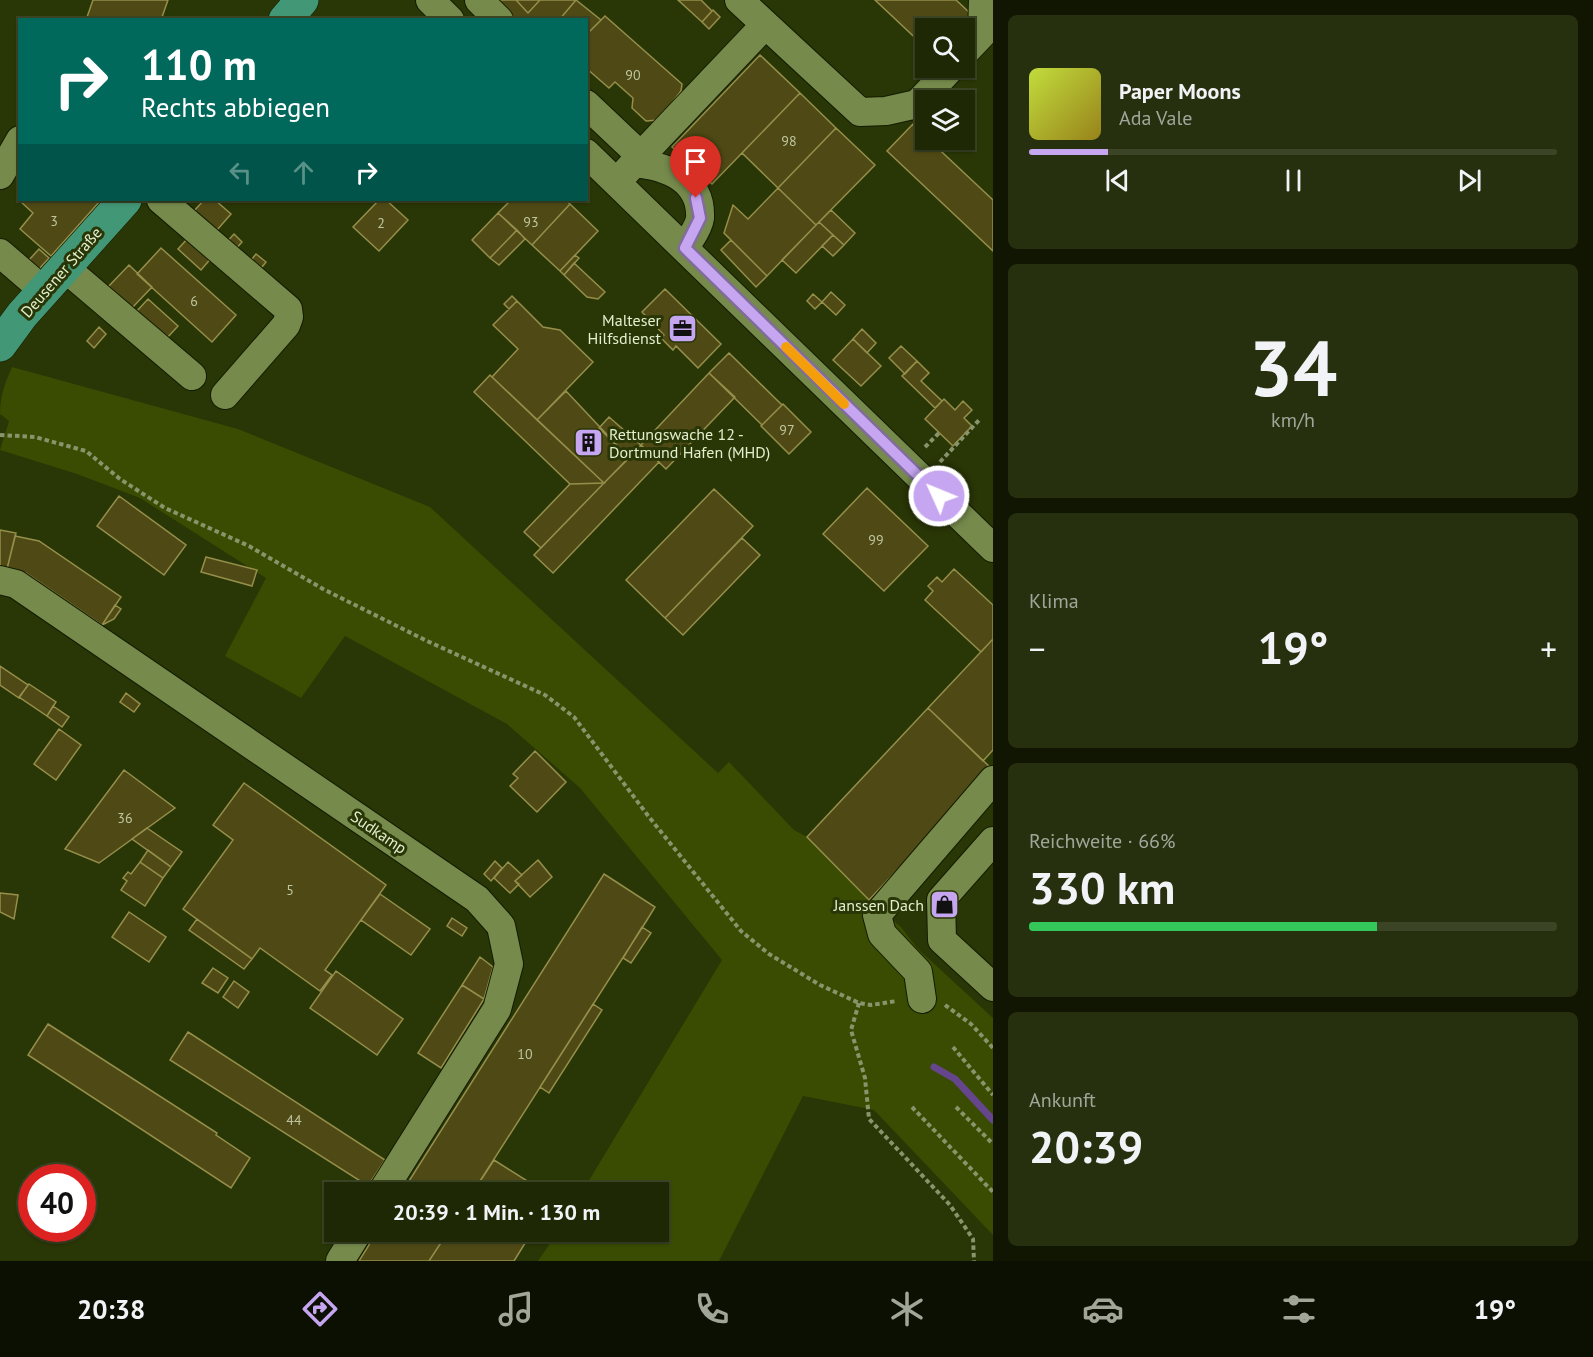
<!DOCTYPE html>
<html lang="de">
<meta charset="utf-8">
<style>
body{margin:0;font-family:"PT Sans",sans-serif;background:#27300e;color:#f1f3f6;height:100vh;display:flex;flex-direction:column;font-size:22px;white-space:nowrap}
*{box-sizing:border-box;margin:0}
p{font-size:20px;color:#a1a69a}
.icon{flex:none;width:33px;height:33px;fill:none;stroke:currentColor;stroke-width:2;stroke-linecap:round;stroke-linejoin:round}
.map{position:relative;flex:1;overflow:hidden}
.details{display:flex;flex-direction:column;gap:15px;padding:15px;background:#111602;width:600px}
.details>*{flex:none}
.top-card{position:absolute;left:18px;top:18px;width:570px;height:183px;border-radius:0px;box-shadow:0 2px 4px #0004,0 0 0 2px #3c4426;background:#00695c;color:#fff;overflow:hidden}
.fabs{position:absolute;left:915px;top:18px;display:grid;gap:12px}
.fabs a{display:grid;place-items:center;width:60px;height:60px;border-radius:0px;background:#1f2804;box-shadow:0 2px 4px #0004,0 0 0 2px #3c4426;font-size:30px}
.speed{position:absolute;left:18px;top:1164px;display:flex;gap:12px;font-size:30px;font-weight:700;text-align:center}
.speed>*{display:grid;place-content:center;width:78px;height:78px;border-radius:50%;background:#1f2804;box-shadow:0 2px 4px #0004,0 0 0 2px #3c4426;line-height:1}
.speed .limit{border:9px solid #d22;background:#fff;color:#111}
.pin{position:absolute;display:grid;place-items:center;width:51px;height:51px;color:#fff;margin:-62px -26px;border-radius:50% 50% 50% 0;rotate:-45deg;box-shadow:0 0 6px #0007}
.pin .icon{rotate:45deg}
.me{position:absolute;width:66px;margin:-33px;rotate:314deg;stroke-linejoin:round;filter:drop-shadow(0 0 4px #0008)}
.turn{display:flex;align-items:center;gap:21px;height:126px;padding:0 24px;font-size:27px}
.turn .icon{width:78px;height:78px;stroke-width:2.5}
.turn b{display:block;font-size:42px;line-height:51px}
.lanes{display:flex;align-items:center;height:57px;padding:0 24px;background:#0003;justify-content:center;gap:30px;direction:ltr}
.lanes .off{opacity:.35}
.big{font-size:45px;font-weight:600;line-height:1.1}
.details .widget{flex:1;display:flex;flex-direction:column;justify-content:center;gap:9px;min-width:0;padding:0 21px;border-radius:9px;background:#27300e}
.details .dial{align-items:center;gap:0}
.dial b{font-size:78px;line-height:1}
.song{display:flex;align-items:center;gap:18px}
.cover{width:72px;height:72px;border-radius:9px;background:linear-gradient(135deg,hsl(70 70% 55%),hsl(50 70% 35%))}
.played{height:6px;border-radius:3px;background:linear-gradient(90deg,#c6a6f0 15%,#3c4426 15%)}
.keys{display:flex;justify-content:space-around;direction:ltr}
.heat{display:flex;justify-content:space-between;align-items:center;font-size:33px;direction:ltr}
.charge{height:9px;border-radius:4px;background:linear-gradient(90deg,#34c759 66%,#3c4426 0)}
.trip{position:absolute;left:324px;top:1182px;width:345px;height:60px;border-radius:0px;background:#1f2804;box-shadow:0 2px 4px #0004,0 0 0 2px #3c4426;font-weight:600;line-height:60px;text-align:center}
.tab-bar{display:flex;height:96px;justify-content:space-around;align-items:center;background:#0c1002;color:#a1a69a}
.tab-bar .icon{width:42px;height:42px}
.tab-bar .active{color:#c6a6f0}
.tab-bar b{font-size:27px;color:#f1f3f6}
main{display:flex;flex:1;min-height:0}
.map>svg:first-child{display:block}
.green{fill:#3a4c01}
.lines{fill:none;stroke-linecap:round;stroke-linejoin:round}
.stream{stroke:#65458b;stroke-width:7}
.building{fill:#4f4a15;stroke:#958f4b;stroke-width:1.5}
.minor-casing{stroke:#141c00;stroke-width:30}
.major-casing{stroke:#141c00;stroke-width:34}
.path{stroke:#88946b;stroke-width:4;stroke-dasharray:4.5 3;stroke-linecap:butt}
.minor{stroke:#768a4c;stroke-width:28}
.major{stroke:#429776;stroke-width:33}
.route-casing{stroke:#816c9c;stroke-width:15}
.route{stroke:#c6a6f0;stroke-width:10}
.slow{stroke:#f59e0b;stroke-width:10}
.labels{text-anchor:middle;dominant-baseline:central;stroke-width:6;stroke-linejoin:round;paint-order:stroke}
.number-label{font-size:14px;fill:#bec6a0}
.street-label{font-size:16px;fill:#e3efce;stroke:#293605}
.poi-label{font-size:16px;fill:#e3efce;stroke:#293605;text-anchor:end}
</style>
<main>
<div class="map">
<svg width="993" height="1261" viewBox="0 0 993 1261">
<rect width="100%" height="100%" fill="#293605"/>
<path class="green" d="M12,367L238,429L430,507L718,773L729,762L794,830L807,837L869,900L901,927L917,948L993,1018V1235L874,1110L803,1096L719,1261H538L558,1232H658V1192H582L722,960L580,788L507,724L345,636L301,698L225,656L266,578L140,498L77,474L0,450L9,421L0,414C0,396 5,383 12,367Z"/>
<g class="lines">
<path class="stream" d="M934,1067L955,1079L993,1120"/>
</g>
<path class="building" d="M93,0H168L161,20H86Z
M499,0H516L528,13L540,0H576L559,20H512Z
M516,0H540L528,13Z
M576,0L601,20L586,35V20H559Z
M678,0H701L712,11L702,22Z
M875,0H956L971,14L957,28H926V48Z
M713,10L720,17L709,29L702,22Z
M605,16L682,84L681,91L659,120L646,121L632,108L633,98L615,82L609,88L586,68V35Z
M760,55L800,93L712,184L672,147Z
M800,93L836,128L778,188L742,153Z
M913,124L926,136V140H929L993,200V251L887,151Z
M836,128L875,165L816,225L778,188Z
M778,188L816,225L767,276L724,233L733,205L748,219Z
M19,200H101L51,256L20,229L33,213Z
M204,200H215L231,214L217,230L194,211Z
M379,200H386L408,220L379,251L353,227Z
M511,200H565L570,204L532,245L498,213Z
M570,204L598,231L560,271L532,245Z
M831,210L855,233L844,245L819,222Z
M498,213L517,230L490,258L472,240Z
M819,222L833,235L796,273L782,260Z
M517,230L525,239L499,265L490,258Z
M234,234L242,242L234,251L225,244Z
M833,235L844,245L833,256L822,246Z
M190,236L213,256L201,270L178,249Z
M731,240L767,276L756,287L721,250Z
M161,248L236,315L212,342L137,274Z
M39,249L49,258L39,269L29,260Z
M256,254L266,262L258,272L248,264Z
M575,255L579,258L564,275L560,271Z
M574,263L605,292L598,299L587,297L564,275Z
M129,265L152,287L131,309L108,287Z
M665,289L721,344L698,368L676,346L673,350L661,338L664,335L642,312Z
M831,292L845,305L836,315L822,302Z
M813,294L822,302L815,309L807,301Z
M512,296L517,301L509,309L504,304Z
M148,299L178,326L166,339L136,312Z
M517,301L543,327L560,330L593,362L537,420L492,377L518,349L493,325Z
M99,327L106,334L94,348L87,341Z
M862,329L876,343L867,353L853,339Z
M853,339L881,366L861,386L833,360Z
M901,346L917,361L905,374L889,358Z
M729,353L782,405L762,425L709,373Z
M917,361L929,373L921,381L942,401L935,408L902,376Z
M709,373L735,397L666,469L641,445Z
M490,375L492,377L604,483L570,484L474,392Z
M566,391L629,458L604,483L537,420Z
M944,399L955,410L963,401L972,410L964,418L972,426L953,446L925,419Z
M783,404L811,432L789,454L761,426Z
M609,417L641,445L629,458L599,428Z
M641,445L659,462L553,573L534,555Z
M604,483L541,548L524,532L570,484Z
M867,488L928,546L884,591L823,534Z
M714,489L753,526L665,618L626,580Z
M119,496L186,545L164,575L97,526Z
M0,530L16,533L7,569L0,568Z
M15,536L39,541L121,597L102,625L26,573L7,569Z
M742,538L760,555L683,635L665,618Z
M206,557L257,570L252,586L201,572Z
M954,569L993,605V639L981,652L925,600L933,591L928,586L937,577L942,582Z
M115,605L121,609L114,619L102,625Z
M993,639V750L983,761L928,708Z
M0,666L28,685L19,698L0,685Z
M29,684L56,702L47,716L19,697Z
M126,693L140,704L134,712L120,702Z
M53,706L69,717L62,727L47,716Z
M928,708L992,769L869,900L807,837Z
M59,729L81,745L56,780L34,764Z
M535,751L566,782L537,812L510,786L518,778L513,774Z
M124,770L175,808L99,863L65,849Z
M244,783L386,885L325,970L332,975L320,991L260,948L252,959L183,909L233,840L213,825Z
M147,828L182,852L171,867L132,839Z
M148,850L171,867L163,878L140,862Z
M538,860L552,877L530,897L515,881Z
M495,861L502,868L491,881L484,874Z
M140,862L163,878L145,906L121,890L127,881L123,878L128,872L131,874Z
M508,862L522,875L515,881L519,884L510,893L494,878Z
M604,874L655,907L647,920L473,1192H402Z
M0,893L18,895L14,919L0,912Z
M380,894L430,929L411,955L361,920Z
M129,912L166,937L149,962L112,937Z
M452,918L467,928L462,936L447,926Z
M197,919L252,959L244,969L189,930Z
M642,927L651,933L631,963L623,958Z
M480,957L493,967L484,999L462,985Z
M213,968L228,978L218,993L202,983Z
M336,971L403,1019L377,1055L310,1008Z
M234,981L249,992L238,1008L223,997Z
M462,985L484,999L441,1068L418,1053Z
M593,1004L602,1010L549,1093L540,1087Z
M48,1024L217,1133L216,1135L250,1158L231,1188L28,1055Z
M188,1032L385,1160L368,1186L170,1060Z
M494,1160L545,1192H473Z
M377,1232H448L429,1261H359Z
M448,1232H532L514,1261H429Z"/>
<g class="lines">
<defs>
<path id="minor" d="M430,0L450,20
M479,0L499,20
M739,0L860,112L886,111L917,104L951,68
M964,53L982,34L983,0
M586,104L641,156
M586,153L993,548
M634,163L765,25
M626,172L634,163C666,166 702,178 700,218C699,228 689,240 685,248
M0,175L20,140
M161,200L288,309L289,317L286,325L225,395
M0,253L44,291
M65,268L192,376
M0,580L16,584L477,899L501,926L509,964L497,1009L382,1192
M993,841L941,900L942,940L993,987
M922,999L918,972L882,934L877,915L993,780
M340,1261L358,1232"/>
<path id="major" d="M285,20L302,0
M0,345L22,315L125,200"/>
</defs>
<use href="#minor" class="minor-casing"/>
<use href="#major" class="major-casing"/>
<path class="path" d="M0,435L35,437L86,451L120,479L165,508L249,546L323,589L427,641L545,695L574,717L649,817L741,931L769,954L820,985L859,1003L871,1005L897,1001
M925,447L939,433
M940,462L980,419
M859,1003L851,1030L865,1078L869,1119L950,1205L973,1239L974,1261
M945,1005L971,1024L993,1048
M953,1047L993,1095
M912,1107L993,1192
M956,1107L993,1144"/>
<use href="#minor" class="minor"/>
<use href="#major" class="major"/>
</g>
<g class="lines">
<defs>
<path id="route" d="M696,198L700,218L685,248L939,496"/>
</defs>
<use href="#route" class="route-casing"/>
<use href="#route" class="route"/>
<path class="slow" d="M786,347L844,404"/>
</g>
<defs>
<symbol id="office-square" viewBox="-11 -11 22 22"><rect x="-9" y="-9" width="18" height="18" rx="4" fill="#c6a6f0" stroke="#293605"/><path d="M-6-3h4V-5.5h4V-3h4V5H-6ZM-1-4.5V-3h2v-1.5ZM-6 0V1H6V0Z" fill="#111"/></symbol>
<symbol id="building-square" viewBox="-11 -11 22 22"><rect x="-9" y="-9" width="18" height="18" rx="4" fill="#c6a6f0" stroke="#293605"/><path d="M-4-6H4V6H1V3H-1V6H-4ZM-2.5-4.3h1.7v1.8h-1.7ZM.8-4.3h1.7v1.8H.8ZM-2.5-1h1.7V.8h-1.7ZM.8-1h1.7V.8H.8Z" fill="#111"/></symbol>
<symbol id="shop-square" viewBox="-11 -11 22 22"><rect x="-9" y="-9" width="18" height="18" rx="4" fill="#c6a6f0" stroke="#293605"/><path d="M-5-2.5h2.3a2.7 3.5 0 0 1 5.4 0H5L5.5 6h-11ZM-1.5-2.5h3a1.5 2.3 0 0 0-3 0Z" fill="#111"/></symbol>
</defs>
<g fill-rule="evenodd">
<use href="#office-square" x="666" y="312" width="33" height="33"/>
<use href="#building-square" x="572" y="426" width="33" height="33"/>
<use href="#shop-square" x="928" y="888" width="33" height="33"/>
</g>
<g class="labels">
<g class="number-label">
<text x="633" y="75">90</text>
<text x="789" y="141">98</text>
<text x="54" y="221">3</text>
<text x="531" y="222">93</text>
<text x="381" y="223">2</text>
<text x="194" y="301">6</text>
<text x="787" y="430">97</text>
<text x="876" y="540">99</text>
<text x="125" y="818">36</text>
<text x="290" y="890">5</text>
<text x="525" y="1054">10</text>
<text x="294" y="1120">44</text>
</g>
<g class="street-label">
<text transform="translate(61 272) rotate(-49)">Deusener Straße</text>
<text transform="translate(379 832) rotate(34)">Sudkamp</text>
</g>
<g class="poi-label">
<text x="661" y="320">Malteser<tspan x="661" dy="18">Hilfsdienst</tspan></text>
<text x="609" y="434" text-anchor="start">Rettungswache 12 -<tspan x="609" dy="18">Dortmund Hafen (MHD)</tspan></text>
<text x="924" y="905">Janssen Dach</text>
</g>
</g>
</svg>
<div class="fabs">
<a><svg class="icon" aria-label="search" viewBox="0 0 24 24"><circle cx="10" cy="10" r="6"/><path d="M15 15l6 6"/></svg></a>
<a><svg class="icon" aria-label="layers" viewBox="0 0 24 24"><path d="M12 4l9 5-9 5-9-5zM3 14l9 5 9-5"/></svg></a>
</div>
<div class="speed"><div class="limit">40</div></div>
<div class="pin" style="left:696px;top:198px;background:#d93025"><svg class="icon" aria-label="arrive" viewBox="0 0 24 24"><path d="M6 21V4h12l-3 4 3 4H6"/></svg></div>
<svg class="me" style="left:939px;top:496px" viewBox="-20 -20 40 40"><circle r="17" fill="#c6a6f0" stroke="#fff" stroke-width="3"/><path d="M0-11L8 9 0 5-8 9z" fill="#fff"/></svg>
<div class="trip">20:39 · 1 Min. · 130 m</div>
<div class="top-card">
<div class="turn"><svg class="icon" aria-label="right" viewBox="0 0 24 24"><path d="M7 20v-9h11M14 6l5 5-5 5"/></svg><div><b>110 m</b>Rechts abbiegen</div></div>
<div class="lanes"><svg class="icon off" aria-label="left" viewBox="0 0 24 24"><path d="M17 20v-9H6M10 6l-5 5 5 5"/></svg><svg class="icon off" aria-label="ahead" viewBox="0 0 24 24"><path d="M12 20V5M6 11l6-6 6 6"/></svg><svg class="icon" aria-label="right" viewBox="0 0 24 24"><path d="M7 20v-9h11M14 6l5 5-5 5"/></svg></div>
</div>
</div>
<section class="details">
<div class="widget">
<div class="song"><i class="cover"></i><div><b>Paper Moons</b><p>Ada Vale</p></div></div>
<div class="played"></div>
<div class="keys"><svg class="icon" aria-label="previous" viewBox="0 0 24 24"><path d="M18 5L8 12l10 7zM5 5v14"/></svg><svg class="icon" aria-label="pause" viewBox="0 0 24 24"><path d="M8 5v14M16 5v14"/></svg><svg class="icon" aria-label="next" viewBox="0 0 24 24"><path d="M6 5l10 7-10 7zM19 5v14"/></svg></div>
</div>
<div class="widget dial"><b>34</b><p>km/h</p></div>
<div class="widget"><p>Klima</p>
<div class="heat"><a>−</a><b class="big">19°</b><a>+</a></div>
</div>
<div class="widget"><p>Reichweite · 66%</p><b class="big">330 km</b><div class="charge"></div></div>
<div class="widget"><p>Ankunft</p><b class="big">20:39</b></div>
</section>
</main>
<nav class="tab-bar">
<b>20:38</b>
<svg class="icon active" aria-label="directions" viewBox="0 0 24 24"><path d="M12 3l9 9-9 9-9-9zM9 14v-3h6M13 9l2 2-2 2"/></svg>
<svg class="icon" aria-label="music" viewBox="0 0 24 24"><path d="M9 18V5l10-2v13"/><circle cx="6" cy="18" r="3"/><circle cx="16" cy="16" r="3"/></svg>
<svg class="icon" aria-label="phone" viewBox="0 0 24 24"><path d="M5 4h4l2 5-3 2q2 4 5 5l2-3 5 2v4C11 20 4 13 5 4z"/></svg>
<svg class="icon" aria-label="climate" viewBox="0 0 24 24"><path d="M12 3v18M4 7l16 10M4 17L20 7"/></svg>
<svg class="icon" aria-label="car" viewBox="0 0 24 24"><path d="M5 17H2v-5l4-1 3-4h7l3 4 3 1v5h-3M9 17h6M6 11h13"/><circle cx="7" cy="17" r="2"/><circle cx="17" cy="17" r="2"/></svg>
<svg class="icon" aria-label="filters" viewBox="0 0 24 24"><path d="M4 7h16M4 17h16"/><circle cx="9" cy="7" r="2"/><circle cx="15" cy="17" r="2"/></svg>
<b>19°</b>
</nav>
